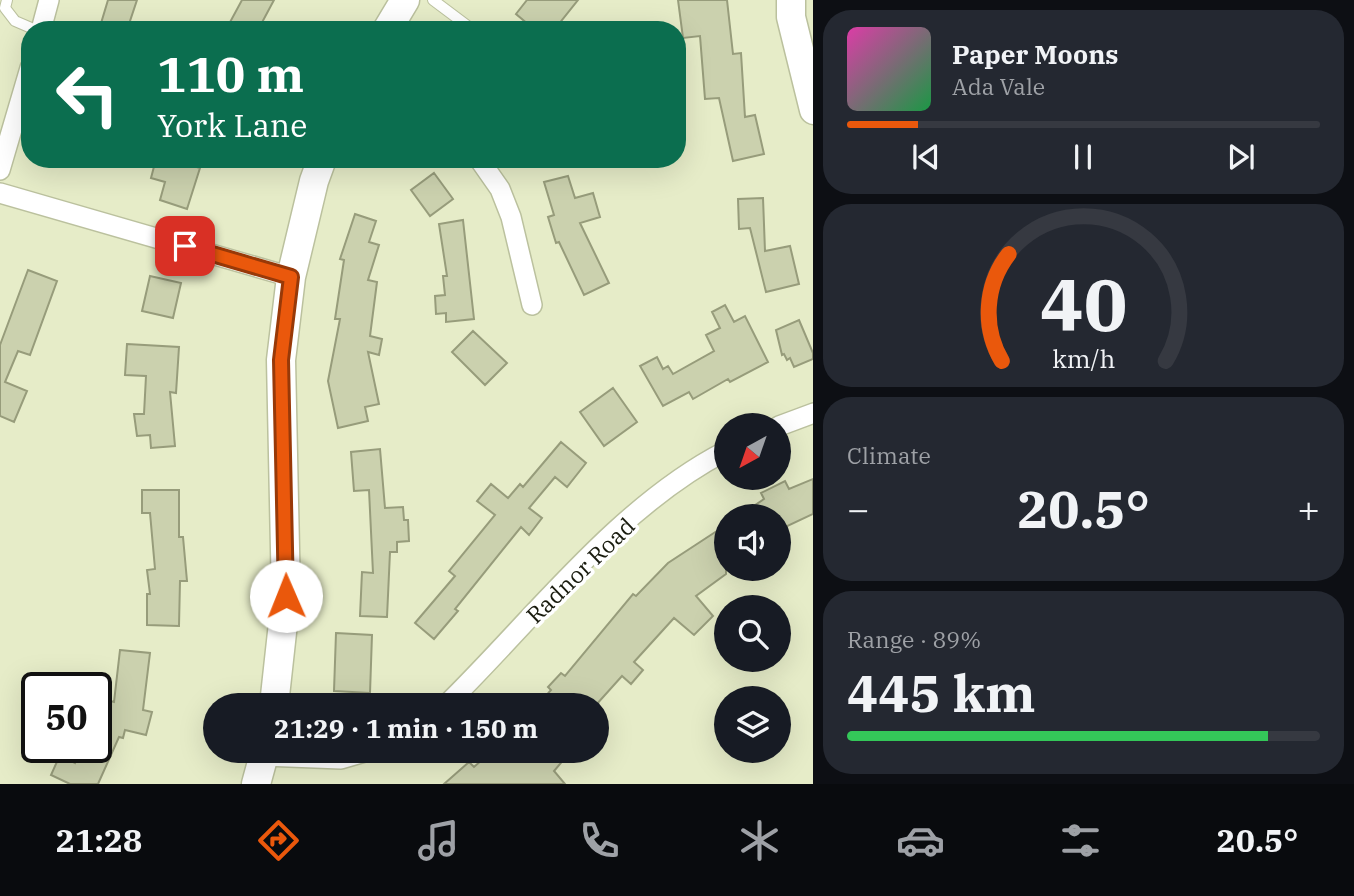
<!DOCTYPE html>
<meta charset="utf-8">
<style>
body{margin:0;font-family:"IBM Plex Serif",serif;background:#242831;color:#f1f3f6;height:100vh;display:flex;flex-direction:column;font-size:26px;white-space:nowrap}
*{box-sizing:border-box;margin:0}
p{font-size:23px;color:#9ea1a6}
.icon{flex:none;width:38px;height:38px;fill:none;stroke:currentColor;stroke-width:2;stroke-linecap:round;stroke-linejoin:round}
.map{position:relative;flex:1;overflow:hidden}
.sheet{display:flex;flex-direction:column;gap:10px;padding:10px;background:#0d0f14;width:541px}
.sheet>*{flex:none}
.top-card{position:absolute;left:21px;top:21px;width:665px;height:147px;border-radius:28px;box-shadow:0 7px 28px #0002;background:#0b6e4f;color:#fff;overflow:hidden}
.needle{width:46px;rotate:220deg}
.controls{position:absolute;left:714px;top:413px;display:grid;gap:14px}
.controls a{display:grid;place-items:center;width:77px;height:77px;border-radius:50%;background:#171b24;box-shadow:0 7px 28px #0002;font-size:35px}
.speed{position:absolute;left:21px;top:672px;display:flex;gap:14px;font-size:35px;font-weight:700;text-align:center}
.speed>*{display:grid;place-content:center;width:91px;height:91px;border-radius:50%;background:#171b24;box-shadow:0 7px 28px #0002;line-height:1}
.speed .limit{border:4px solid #111;border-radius:10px;background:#fff;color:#111}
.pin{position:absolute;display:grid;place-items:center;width:60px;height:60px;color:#fff;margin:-30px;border-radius:14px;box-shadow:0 4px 10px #0006}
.me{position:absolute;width:77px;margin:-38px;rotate:359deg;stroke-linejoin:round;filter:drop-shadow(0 0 5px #0008)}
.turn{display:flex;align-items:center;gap:24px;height:147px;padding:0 21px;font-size:32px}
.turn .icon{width:91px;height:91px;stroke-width:2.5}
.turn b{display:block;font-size:49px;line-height:60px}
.big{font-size:52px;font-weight:700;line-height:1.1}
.sheet .tile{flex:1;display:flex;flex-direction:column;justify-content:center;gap:10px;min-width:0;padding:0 24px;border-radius:28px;background:#242831}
.sheet .dial{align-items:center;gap:0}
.dial svg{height:182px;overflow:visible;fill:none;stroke:#363941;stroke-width:7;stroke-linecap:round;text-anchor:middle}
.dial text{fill:#f1f3f6;stroke:none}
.song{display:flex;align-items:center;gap:21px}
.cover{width:84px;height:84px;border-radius:10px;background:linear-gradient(135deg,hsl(320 70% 55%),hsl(140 70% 35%))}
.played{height:7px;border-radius:4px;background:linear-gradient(90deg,#ea580c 15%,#363941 15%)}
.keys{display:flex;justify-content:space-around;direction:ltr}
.heat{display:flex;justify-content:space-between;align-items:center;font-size:38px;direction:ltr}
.charge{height:10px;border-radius:5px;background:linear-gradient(90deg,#34c759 89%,#363941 0)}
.trip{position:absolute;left:203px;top:693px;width:406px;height:70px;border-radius:35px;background:#171b24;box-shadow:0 7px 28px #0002;font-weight:700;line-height:70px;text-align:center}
.menu{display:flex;height:112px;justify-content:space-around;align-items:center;background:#090b0e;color:#9ea1a6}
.menu .icon{width:49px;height:49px}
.menu .active{color:#ea580c}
.menu b{font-size:32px;color:#f1f3f6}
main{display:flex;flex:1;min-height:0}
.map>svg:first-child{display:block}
.building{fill:#cbd1ae;stroke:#979c7b;stroke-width:2}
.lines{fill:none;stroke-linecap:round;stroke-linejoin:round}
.lane-casing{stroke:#bbc19e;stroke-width:12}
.street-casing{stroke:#bbc19e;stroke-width:22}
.secondary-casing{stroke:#bbc19e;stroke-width:31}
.lane{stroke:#fff;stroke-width:10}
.street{stroke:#fff;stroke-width:19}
.secondary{stroke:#fff;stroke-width:28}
.route-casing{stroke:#983908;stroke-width:18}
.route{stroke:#ea580c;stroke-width:12}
.labels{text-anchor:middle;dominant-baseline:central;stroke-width:7;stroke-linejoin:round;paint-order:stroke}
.street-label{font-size:23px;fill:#191b0e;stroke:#fff}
</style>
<main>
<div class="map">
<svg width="814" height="784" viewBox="0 0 814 784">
<rect width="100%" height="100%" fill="#e6ecc8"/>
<path class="building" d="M108,0H137L127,30H99Z
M242,0H274L258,30H240L229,24Z
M527,0H578L554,30H535L516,14Z
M678,0H727L733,54L741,53L745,117L755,115L764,154L733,161L719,98L705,99L700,36L683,38Z
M156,159H171L200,168L187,209L160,200L165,182L151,178Z
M434,173L453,199L430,216L411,190Z
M568,176L575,198L593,193L600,217L580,223L609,283L584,295L559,242L556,243L548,217L554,215L544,182Z
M763,198L765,251L790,246L799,284L766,292L750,228L739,229L738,199Z
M355,214L376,221L369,242L379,245L368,280L377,282L370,336L382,339L379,355L368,352L379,404L365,407L368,421L338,428L328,381L340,319H335L344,260L340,259Z
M463,220L474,319L446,322V313L436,314L435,296L445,295L443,276H447L439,224Z
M28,270L57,281L30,355L18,351L5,382L27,391L14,422L0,416V345Z
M150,276L181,283L173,318L142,311Z
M725,305L734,322L745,316L768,362L730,382L728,379L693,399L689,392L663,406L640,366L657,357L663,369L668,366L673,374L714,351L706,335L720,328L712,312Z
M799,320L813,353V359L794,367L790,358L787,360L784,354L782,355L776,330Z
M473,331L507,363L485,385L452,352Z
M127,344L179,347L176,393L170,392L175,446L151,448L150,435L137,436L134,414H144L146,376L125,375Z
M613,388L637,422L604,446L580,412Z
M561,442L586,463L567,487L555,477L529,508L542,518L529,535L521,527L455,609L458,611L434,639L415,623L455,576L449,571L495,515L477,501L491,484L508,498L520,484L523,487Z
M380,449L385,508L403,507L404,520H408L409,541L397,542V552H390L387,617L360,616L362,572L373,573L369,490L354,491L351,452Z
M813,479V514L779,530V516H739L764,499L761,493L785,481L789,489Z
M142,490H179V537H183L187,581H180L179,626L147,625V594H150L147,570L155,569L150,513H142Z
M726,525V574L696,596L713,616L694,635L674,618L634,662L643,670L631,684L622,676L596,705H538L551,690L548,687L561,673L565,676L633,594L636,596L668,563Z
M336,633L372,635L370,693L334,691Z
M120,650L150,653L143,710L152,712L146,735L125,730L123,738L119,737L98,784H70L51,775L60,755L75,763L82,747H96V697L114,702Z
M505,751H571L554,771L565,784H444L469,762L474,767L491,752L498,760Z"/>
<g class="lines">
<defs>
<path id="lane" d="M7,0L5,8L15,21L36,30
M433,0L473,30"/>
<path id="street" d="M41,30L49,0
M479,159L500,189L511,217L532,305
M0,170L30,68
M0,193L291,277
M779,426L814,413
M446,705C532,621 618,506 726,451
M263,756L341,759L368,751"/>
<path id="secondary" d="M791,0V17L814,110
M387,30L405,0
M274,705L286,596L281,360L291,277L314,181L322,159
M256,784L265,751"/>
</defs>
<use href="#lane" class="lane-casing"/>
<use href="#street" class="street-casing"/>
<use href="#secondary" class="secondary-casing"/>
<use href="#lane" class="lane"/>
<use href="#street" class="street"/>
<use href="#secondary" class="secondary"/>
</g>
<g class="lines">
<defs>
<path id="route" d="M185,246L291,277L281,360L286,596"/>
</defs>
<use href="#route" class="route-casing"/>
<use href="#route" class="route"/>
</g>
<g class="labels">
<g class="street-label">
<text transform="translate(580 570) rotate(-44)">Radnor Road</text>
</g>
</g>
</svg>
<div class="controls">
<a><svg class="needle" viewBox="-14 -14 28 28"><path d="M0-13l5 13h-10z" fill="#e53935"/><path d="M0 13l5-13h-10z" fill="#9ea1a6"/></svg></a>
<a><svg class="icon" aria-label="sound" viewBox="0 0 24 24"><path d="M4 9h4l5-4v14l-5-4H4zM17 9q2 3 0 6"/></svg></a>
<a><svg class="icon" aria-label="search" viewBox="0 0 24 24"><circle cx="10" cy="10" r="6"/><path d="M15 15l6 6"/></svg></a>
<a><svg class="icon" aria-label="layers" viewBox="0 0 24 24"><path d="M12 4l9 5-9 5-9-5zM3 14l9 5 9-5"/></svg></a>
</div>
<div class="speed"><div class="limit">50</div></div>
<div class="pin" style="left:185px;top:246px;background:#d93025"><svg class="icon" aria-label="arrive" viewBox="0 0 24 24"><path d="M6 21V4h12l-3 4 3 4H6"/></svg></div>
<svg class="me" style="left:286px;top:596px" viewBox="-20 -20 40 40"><circle r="19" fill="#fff"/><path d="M0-13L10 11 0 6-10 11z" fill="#ea580c"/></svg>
<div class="trip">21:29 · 1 min · 150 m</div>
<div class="top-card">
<div class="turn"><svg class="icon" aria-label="left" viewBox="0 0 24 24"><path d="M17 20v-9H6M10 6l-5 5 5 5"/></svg><div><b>110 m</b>York Lane</div></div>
</div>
</div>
<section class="sheet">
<div class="tile">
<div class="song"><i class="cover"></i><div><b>Paper Moons</b><p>Ada Vale</p></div></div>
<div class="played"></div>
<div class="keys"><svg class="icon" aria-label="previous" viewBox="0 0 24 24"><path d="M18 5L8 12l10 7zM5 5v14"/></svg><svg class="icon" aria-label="pause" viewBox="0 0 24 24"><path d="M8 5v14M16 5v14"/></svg><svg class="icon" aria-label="next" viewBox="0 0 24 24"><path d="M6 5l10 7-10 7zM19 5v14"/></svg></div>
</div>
<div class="tile dial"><svg viewBox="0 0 100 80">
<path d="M14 69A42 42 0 1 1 86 69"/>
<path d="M14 69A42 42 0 0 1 17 22" stroke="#ea580c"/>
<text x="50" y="56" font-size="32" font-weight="700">40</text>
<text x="50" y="72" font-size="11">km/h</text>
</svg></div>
<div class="tile"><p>Climate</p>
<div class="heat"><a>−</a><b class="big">20.5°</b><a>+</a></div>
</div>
<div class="tile"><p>Range · 89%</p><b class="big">445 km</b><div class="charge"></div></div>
</section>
</main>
<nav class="menu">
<b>21:28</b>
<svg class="icon active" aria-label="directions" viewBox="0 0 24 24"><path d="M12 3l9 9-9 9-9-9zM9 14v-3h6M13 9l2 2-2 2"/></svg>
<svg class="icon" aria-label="music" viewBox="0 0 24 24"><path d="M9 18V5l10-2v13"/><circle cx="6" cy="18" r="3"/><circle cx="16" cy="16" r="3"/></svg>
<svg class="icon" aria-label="phone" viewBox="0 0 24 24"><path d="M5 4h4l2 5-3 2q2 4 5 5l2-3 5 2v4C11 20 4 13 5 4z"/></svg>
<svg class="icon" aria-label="climate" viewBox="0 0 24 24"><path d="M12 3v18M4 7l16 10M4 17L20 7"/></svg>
<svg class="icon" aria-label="car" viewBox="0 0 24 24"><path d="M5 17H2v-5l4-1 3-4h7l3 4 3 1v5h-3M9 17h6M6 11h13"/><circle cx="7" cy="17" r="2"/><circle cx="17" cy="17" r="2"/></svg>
<svg class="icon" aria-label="filters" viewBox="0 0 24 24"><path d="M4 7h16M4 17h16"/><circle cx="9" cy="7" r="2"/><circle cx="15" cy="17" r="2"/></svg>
<b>20.5°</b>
</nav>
